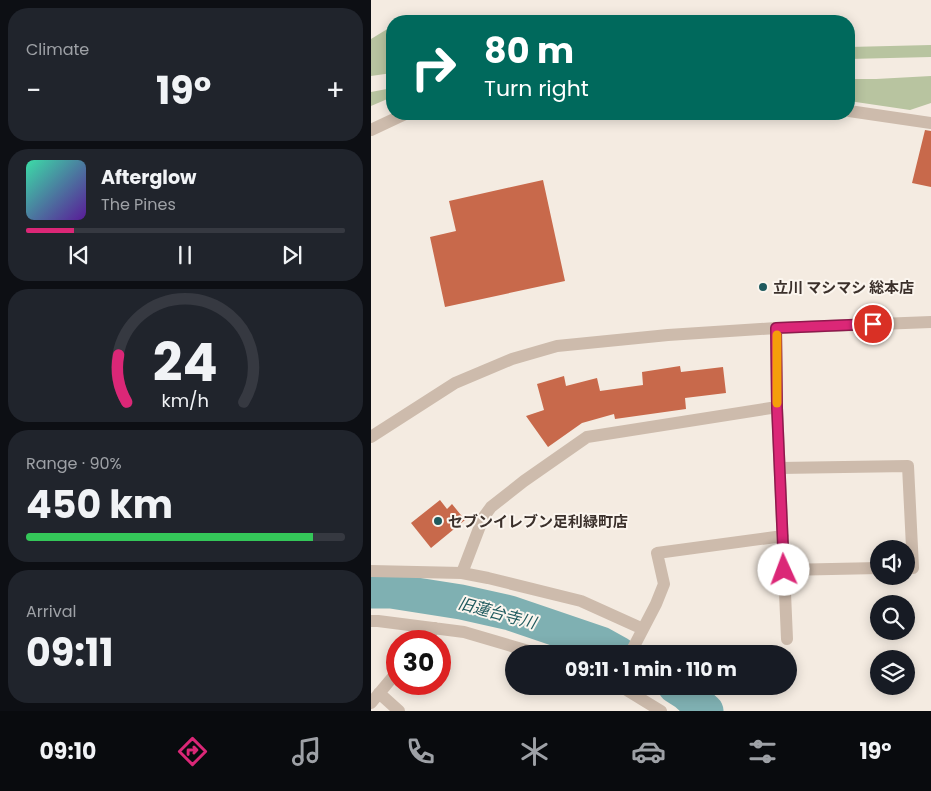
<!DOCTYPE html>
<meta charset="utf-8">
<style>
body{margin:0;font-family:Poppins,"Noto Sans JP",sans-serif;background:#20242c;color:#f1f3f6;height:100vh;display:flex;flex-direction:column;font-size:19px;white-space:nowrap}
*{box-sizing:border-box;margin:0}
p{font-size:16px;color:#9ea1a6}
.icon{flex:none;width:28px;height:28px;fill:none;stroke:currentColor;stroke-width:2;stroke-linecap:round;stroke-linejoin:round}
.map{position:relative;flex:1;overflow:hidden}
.details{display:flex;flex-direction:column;gap:8px;padding:8px;background:#0d0f14;width:371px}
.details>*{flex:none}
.hud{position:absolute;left:15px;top:15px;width:469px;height:105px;border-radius:20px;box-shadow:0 2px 12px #0003;background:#00695c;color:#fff;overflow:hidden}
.controls{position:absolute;left:499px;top:540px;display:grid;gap:10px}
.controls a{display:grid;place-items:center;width:45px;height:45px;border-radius:50%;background:#171b24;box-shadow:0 2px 12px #0003;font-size:25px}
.speed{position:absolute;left:15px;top:630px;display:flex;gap:10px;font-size:25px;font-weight:700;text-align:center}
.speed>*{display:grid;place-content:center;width:65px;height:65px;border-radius:50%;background:#171b24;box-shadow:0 2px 12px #0003;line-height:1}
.speed .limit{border:8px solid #d22;background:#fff;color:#111}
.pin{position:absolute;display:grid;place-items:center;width:42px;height:42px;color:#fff;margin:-21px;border:2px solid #fff;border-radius:50%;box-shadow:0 1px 5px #0007}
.me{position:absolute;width:55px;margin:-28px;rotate:358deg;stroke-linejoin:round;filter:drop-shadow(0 0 4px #0008)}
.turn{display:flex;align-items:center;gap:18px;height:105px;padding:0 15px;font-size:22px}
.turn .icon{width:65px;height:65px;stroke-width:2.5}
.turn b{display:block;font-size:35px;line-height:42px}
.big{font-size:38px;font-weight:700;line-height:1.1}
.details .widget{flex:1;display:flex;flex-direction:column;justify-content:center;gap:8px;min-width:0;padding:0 18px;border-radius:20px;background:#20242c}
.details .dial{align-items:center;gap:0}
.dial svg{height:130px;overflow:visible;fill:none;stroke:#363941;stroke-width:7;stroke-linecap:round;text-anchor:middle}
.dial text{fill:#f1f3f6;stroke:none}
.song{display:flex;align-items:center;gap:15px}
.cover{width:60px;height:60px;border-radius:8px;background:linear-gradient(135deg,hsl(160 70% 55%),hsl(270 70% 35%))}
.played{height:5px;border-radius:2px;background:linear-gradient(90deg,#db2777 15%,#363941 15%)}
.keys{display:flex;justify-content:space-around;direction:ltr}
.heat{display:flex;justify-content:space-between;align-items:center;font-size:28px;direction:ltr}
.charge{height:8px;border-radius:4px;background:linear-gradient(90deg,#34c759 90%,#363941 0)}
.trip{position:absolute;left:134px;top:645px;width:292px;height:50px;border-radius:25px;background:#171b24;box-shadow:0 2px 12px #0003;font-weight:700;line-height:50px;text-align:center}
.tab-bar{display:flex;height:80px;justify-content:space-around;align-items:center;background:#090b0e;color:#9ea1a6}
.tab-bar .icon{width:35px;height:35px}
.tab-bar .current{color:#db2777}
.tab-bar b{font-size:22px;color:#f1f3f6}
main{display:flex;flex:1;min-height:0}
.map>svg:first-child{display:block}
.green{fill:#b8c4a0}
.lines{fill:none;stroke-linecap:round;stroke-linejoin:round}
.river{stroke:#7fb0b2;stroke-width:35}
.building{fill:#c8694b}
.minor{stroke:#cdbbac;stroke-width:12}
.route-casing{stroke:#8e194d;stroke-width:12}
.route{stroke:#db2777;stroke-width:9}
.slow{stroke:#f59e0b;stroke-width:9}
.poi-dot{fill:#1f5a5e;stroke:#fbf5ee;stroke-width:2}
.labels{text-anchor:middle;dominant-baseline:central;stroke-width:4;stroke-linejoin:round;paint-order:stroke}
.poi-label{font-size:15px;font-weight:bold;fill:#3b302b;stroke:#fbf5ee;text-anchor:start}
.water-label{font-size:16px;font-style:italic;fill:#1f5a5e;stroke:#fbf5ee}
</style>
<main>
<section class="details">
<div class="widget"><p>Climate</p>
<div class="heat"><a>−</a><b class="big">19°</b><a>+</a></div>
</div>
<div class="widget">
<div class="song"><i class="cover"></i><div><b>Afterglow</b><p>The Pines</p></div></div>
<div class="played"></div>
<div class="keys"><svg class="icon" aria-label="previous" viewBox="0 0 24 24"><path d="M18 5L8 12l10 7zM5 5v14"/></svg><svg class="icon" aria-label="pause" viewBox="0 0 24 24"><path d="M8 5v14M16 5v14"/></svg><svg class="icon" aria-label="next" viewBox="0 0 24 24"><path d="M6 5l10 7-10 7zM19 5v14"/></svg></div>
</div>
<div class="widget dial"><svg viewBox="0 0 100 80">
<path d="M14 69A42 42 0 1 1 86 69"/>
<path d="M14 69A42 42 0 0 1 9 40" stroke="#db2777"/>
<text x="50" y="56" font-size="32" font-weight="700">24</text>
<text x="50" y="72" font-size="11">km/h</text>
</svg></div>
<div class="widget"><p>Range · 90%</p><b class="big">450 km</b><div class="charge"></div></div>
<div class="widget"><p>Arrival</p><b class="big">09:11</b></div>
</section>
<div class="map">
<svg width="560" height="711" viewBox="0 0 560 711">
<rect width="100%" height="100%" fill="#f4ebe1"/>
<path class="green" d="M266,16V21H80L116,17Z
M18,28H21V73L0,76V39Z
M560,45V57L478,59V47Z
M560,76V103L539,110L478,101V79H505Z
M21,88V97L0,106V92Z"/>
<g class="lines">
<path class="river" d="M0,591H20L90,602L139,613L230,644L248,654
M304,686L315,693L335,711"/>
</g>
<path class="building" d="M554,130L560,131V187L541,183Z
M172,180L194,281L74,307L59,237L85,231L78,201Z
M309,366L310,372L352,367L355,393L314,398L315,409L244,419L243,414L211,423L177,447L155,416L173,410L166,384L193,376L195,386L226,378L229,391L272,385L271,372Z
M69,500L76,509L81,504L94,520L60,548L40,523Z"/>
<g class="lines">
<path class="minor" d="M478,111L560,123
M0,130L34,114
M405,328L406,407L416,639
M0,437L84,383L141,359L186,346L297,335L405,328L560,322
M409,468L537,466L542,568H535
M413,570L508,568
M0,571L91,573L117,578L210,601L272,629
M91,573L112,518L120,507L153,481L216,437L406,407
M0,621H7L93,632L168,654
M53,641L64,628
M259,654L285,604L293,584L286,553L412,536
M249,686L290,711
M8,693L28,711
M0,703L26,672"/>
</g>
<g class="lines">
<defs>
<path id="route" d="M413,570L406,408L405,328L502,324"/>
</defs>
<use href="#route" class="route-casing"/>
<use href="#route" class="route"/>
<path class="slow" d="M406,335V403"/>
</g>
<g class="poi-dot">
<circle cx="392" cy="287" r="5"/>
<circle cx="67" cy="521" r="5"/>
</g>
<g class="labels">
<g class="poi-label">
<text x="402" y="287">立川 マシマシ 総本店</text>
<text x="77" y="521">セブンイレブン足利緑町店</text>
</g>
<g class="water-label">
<text transform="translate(126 613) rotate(15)">旧蓮台寺川</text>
</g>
</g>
</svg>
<div class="controls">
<a><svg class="icon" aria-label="sound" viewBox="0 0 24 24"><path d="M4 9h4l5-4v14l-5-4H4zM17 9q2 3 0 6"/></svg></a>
<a><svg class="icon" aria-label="search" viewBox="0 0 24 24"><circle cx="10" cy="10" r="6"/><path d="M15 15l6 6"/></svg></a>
<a><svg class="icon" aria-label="layers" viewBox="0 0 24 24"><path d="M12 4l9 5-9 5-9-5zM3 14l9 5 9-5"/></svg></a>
</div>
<div class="speed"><div class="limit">30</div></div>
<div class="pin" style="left:502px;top:324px;background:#d93025"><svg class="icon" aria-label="arrive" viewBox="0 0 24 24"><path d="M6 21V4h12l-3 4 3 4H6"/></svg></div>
<svg class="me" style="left:413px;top:570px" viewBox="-20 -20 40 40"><circle r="19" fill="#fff"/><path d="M0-13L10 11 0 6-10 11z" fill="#db2777"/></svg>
<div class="trip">09:11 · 1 min · 110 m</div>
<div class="hud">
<div class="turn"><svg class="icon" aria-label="right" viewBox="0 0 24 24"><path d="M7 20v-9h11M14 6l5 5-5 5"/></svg><div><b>80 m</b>Turn right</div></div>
</div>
</div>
</main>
<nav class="tab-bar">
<b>09:10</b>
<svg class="icon current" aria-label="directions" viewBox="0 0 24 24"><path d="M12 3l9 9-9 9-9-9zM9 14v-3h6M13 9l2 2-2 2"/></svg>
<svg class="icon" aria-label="music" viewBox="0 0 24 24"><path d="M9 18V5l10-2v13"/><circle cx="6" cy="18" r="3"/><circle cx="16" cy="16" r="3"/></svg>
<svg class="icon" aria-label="phone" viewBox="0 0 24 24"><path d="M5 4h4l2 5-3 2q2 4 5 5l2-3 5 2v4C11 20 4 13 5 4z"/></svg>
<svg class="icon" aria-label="climate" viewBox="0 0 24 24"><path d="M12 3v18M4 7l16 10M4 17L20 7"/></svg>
<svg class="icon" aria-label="car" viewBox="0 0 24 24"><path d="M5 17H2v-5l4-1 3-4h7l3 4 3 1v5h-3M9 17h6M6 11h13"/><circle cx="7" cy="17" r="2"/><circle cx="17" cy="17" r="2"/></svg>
<svg class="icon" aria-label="filters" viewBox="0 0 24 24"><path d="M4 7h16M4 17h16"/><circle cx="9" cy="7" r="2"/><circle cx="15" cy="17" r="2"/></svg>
<b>19°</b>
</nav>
